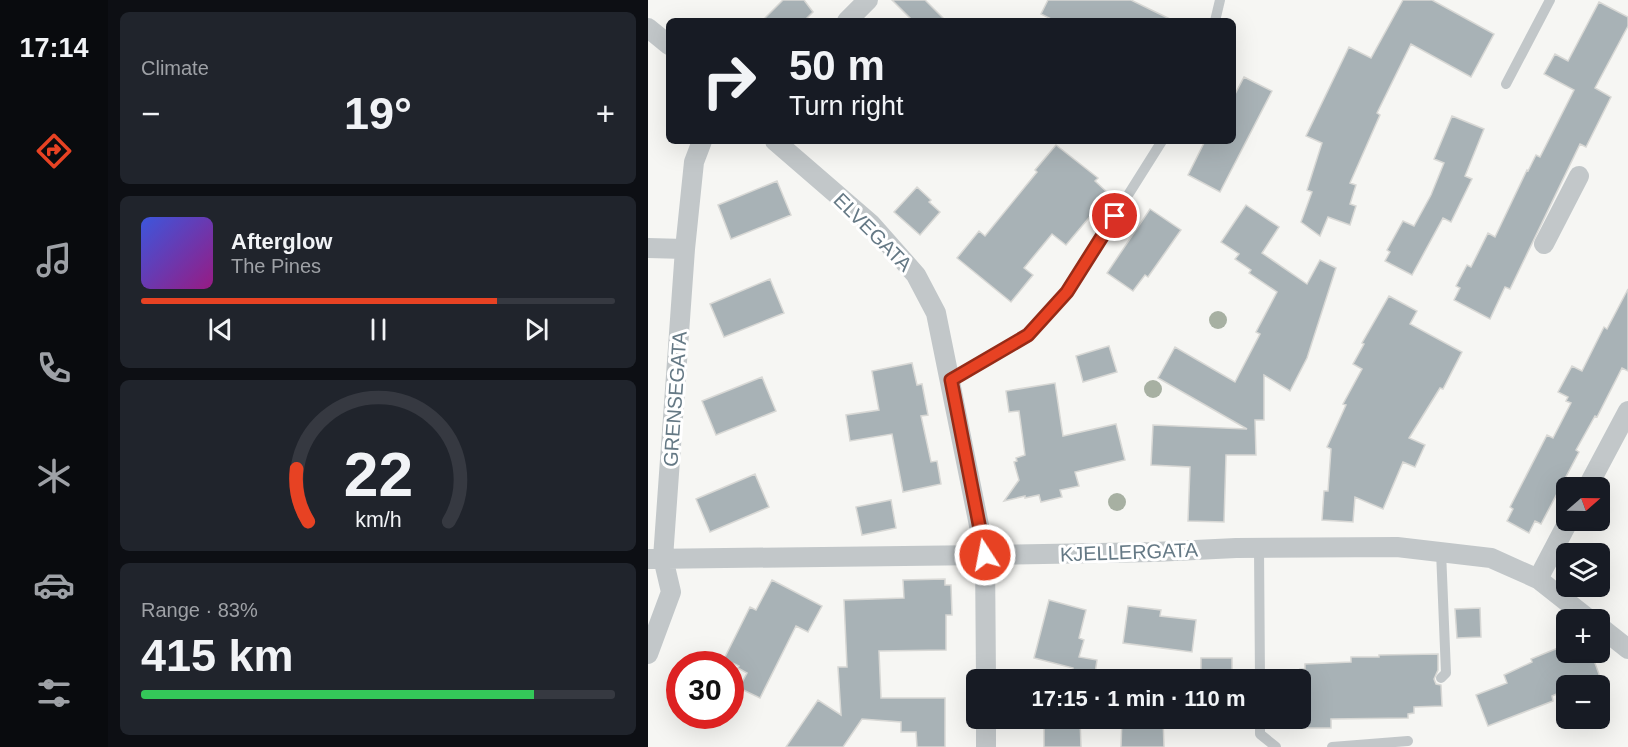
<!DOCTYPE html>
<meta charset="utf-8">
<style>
body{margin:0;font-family:Helvetica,sans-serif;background:#20242c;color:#f1f3f6;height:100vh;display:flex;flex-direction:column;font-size:22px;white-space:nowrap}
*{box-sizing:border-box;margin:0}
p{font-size:20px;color:#9ea1a6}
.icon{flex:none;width:33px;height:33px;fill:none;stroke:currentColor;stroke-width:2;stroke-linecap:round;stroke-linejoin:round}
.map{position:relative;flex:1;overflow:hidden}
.drawer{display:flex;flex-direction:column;gap:12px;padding:12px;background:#0d0f14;width:540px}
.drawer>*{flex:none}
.top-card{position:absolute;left:18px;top:18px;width:570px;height:126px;border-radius:9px;box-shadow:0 6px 24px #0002;background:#171b24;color:#f1f3f6;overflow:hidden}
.needle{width:39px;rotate:70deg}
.controls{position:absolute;left:908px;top:477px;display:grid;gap:12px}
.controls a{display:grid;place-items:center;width:54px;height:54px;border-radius:9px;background:#171b24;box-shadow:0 6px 24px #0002;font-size:30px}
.speed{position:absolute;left:18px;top:651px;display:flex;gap:12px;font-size:30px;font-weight:700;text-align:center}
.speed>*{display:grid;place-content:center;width:78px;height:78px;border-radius:50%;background:#171b24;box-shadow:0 6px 24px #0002;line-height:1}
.speed .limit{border:9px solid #d22;background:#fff;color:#111}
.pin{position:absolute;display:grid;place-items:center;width:51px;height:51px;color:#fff;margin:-26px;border:3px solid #fff;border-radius:50%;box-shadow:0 2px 6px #0007}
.me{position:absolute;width:66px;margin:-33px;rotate:349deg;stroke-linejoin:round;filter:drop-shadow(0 0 4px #0008)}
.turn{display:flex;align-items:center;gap:21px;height:126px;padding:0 24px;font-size:27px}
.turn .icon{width:78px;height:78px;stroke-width:2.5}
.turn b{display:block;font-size:42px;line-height:51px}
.big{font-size:45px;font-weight:800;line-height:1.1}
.drawer .card{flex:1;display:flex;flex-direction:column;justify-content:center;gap:9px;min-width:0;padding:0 21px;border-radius:9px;background:#20242c}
.drawer .dial{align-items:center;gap:0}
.dial svg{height:156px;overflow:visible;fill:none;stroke:#363941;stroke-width:7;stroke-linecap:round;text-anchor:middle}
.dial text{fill:#f1f3f6;stroke:none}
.song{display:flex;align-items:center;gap:18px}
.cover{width:72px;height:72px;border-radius:9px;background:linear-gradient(135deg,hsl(230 70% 55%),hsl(310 70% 35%))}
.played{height:6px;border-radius:3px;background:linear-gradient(90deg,#e74223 75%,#363941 75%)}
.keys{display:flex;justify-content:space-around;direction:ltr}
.heat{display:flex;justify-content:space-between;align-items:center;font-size:33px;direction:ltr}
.charge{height:9px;border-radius:4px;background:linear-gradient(90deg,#34c759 83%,#363941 0)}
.trip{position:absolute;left:318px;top:669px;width:345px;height:60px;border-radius:9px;background:#171b24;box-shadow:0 6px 24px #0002;font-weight:800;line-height:60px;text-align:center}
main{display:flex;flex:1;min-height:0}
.tabs{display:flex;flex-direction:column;width:108px;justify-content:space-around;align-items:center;background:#090b0e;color:#9ea1a6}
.tabs .icon{width:42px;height:42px}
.tabs .on{color:#e74223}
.tabs b{font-size:27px;color:#f1f3f6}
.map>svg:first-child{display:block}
.building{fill:#a8b2b6;stroke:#d8d8d5;stroke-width:1.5}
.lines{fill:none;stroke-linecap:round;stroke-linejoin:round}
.service{stroke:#c2c7c9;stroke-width:10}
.minor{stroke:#c2c7c9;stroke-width:20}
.tree{fill:#a7b0a2}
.route-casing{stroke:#962b17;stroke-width:15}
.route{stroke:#e74223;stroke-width:10}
.labels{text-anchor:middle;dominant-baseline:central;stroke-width:6;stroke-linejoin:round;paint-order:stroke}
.street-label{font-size:20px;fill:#657985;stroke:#fff}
</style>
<main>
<nav class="tabs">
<b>17:14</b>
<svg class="icon on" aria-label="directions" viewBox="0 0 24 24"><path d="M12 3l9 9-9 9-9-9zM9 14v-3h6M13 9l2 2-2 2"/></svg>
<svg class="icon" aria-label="music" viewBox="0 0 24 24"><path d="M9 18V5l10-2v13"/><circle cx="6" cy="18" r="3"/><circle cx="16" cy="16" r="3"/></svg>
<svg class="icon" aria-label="phone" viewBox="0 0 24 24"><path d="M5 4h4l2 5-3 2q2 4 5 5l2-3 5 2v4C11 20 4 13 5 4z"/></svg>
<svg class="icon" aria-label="climate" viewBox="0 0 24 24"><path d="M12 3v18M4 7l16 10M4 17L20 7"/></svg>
<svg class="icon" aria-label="car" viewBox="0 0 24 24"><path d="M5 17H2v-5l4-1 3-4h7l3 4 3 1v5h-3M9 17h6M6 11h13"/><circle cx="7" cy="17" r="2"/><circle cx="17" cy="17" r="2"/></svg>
<svg class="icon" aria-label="filters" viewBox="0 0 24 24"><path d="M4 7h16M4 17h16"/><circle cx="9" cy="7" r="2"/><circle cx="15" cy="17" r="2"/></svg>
</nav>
<section class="drawer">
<div class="card"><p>Climate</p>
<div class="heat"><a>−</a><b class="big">19°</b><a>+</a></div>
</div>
<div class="card">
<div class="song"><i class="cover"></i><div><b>Afterglow</b><p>The Pines</p></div></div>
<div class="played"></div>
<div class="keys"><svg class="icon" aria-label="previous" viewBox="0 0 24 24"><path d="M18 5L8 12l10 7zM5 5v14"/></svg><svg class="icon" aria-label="pause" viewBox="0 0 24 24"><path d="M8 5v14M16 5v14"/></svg><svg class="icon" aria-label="next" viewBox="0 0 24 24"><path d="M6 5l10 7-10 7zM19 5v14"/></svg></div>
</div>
<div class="card dial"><svg viewBox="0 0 100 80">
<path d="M14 69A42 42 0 1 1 86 69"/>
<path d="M14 69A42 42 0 0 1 8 42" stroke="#e74223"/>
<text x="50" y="56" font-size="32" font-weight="700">22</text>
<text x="50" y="72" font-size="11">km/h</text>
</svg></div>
<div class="card"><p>Range · 83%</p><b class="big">415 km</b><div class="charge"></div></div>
</section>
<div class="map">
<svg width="980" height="747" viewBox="0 0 980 747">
<rect width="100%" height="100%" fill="#f6f6f3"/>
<path class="building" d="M135,0H156L165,12L156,21H114Z
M244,0H277L298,21H265Z
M400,0H483L526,21H407L393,14Z
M755,0H784L846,34L823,77L763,44L729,113L732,115L702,183L708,185L702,204L708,206L702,225L680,217L672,236L653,222L664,192L659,190L674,143L658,136L701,47L723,58Z
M951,2L980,17V26L947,88L963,97L938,147L932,144L862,289L857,287L842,319L806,300L812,288L808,286L819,265L823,267L840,233L847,237L879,170L880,171L888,155L892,157L926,90L896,74L907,54L920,61Z
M596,77L624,91L572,192L540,175L557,141H585V98Z
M804,116L836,129L817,176L824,179L803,222L795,218L764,275L737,261L742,252L739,250L755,221L766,226L783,195L796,163L786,159Z
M408,145L450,178L447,181L461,194L418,245L404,234L376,268L385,275L363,302L309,258L331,231L337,236L389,172L387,170Z
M129,181L143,215L83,239L70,205Z
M269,187L283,200L281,202L292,212L272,235L246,212Z
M598,205L631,227L614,253L659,284L672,260L688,268L659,358L642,391L616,375V420H607L608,455H578L576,522L540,521L542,467L503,465L505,425L599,429L510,378L527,347L587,382L612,334L608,332L629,292L601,273L603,270L587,259L591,254L573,242Z
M502,209L533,230L500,277L497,275L485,291L459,273Z
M122,279L136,313L76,337L62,304Z
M980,289V371L974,368L949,417L947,416L928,450L931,452L893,524L887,521L881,533L859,521L865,509L862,507L899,435L905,438L923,403L918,401L920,397L910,392L924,366L934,371L956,327L959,329Z
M741,296L769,311L762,324L814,352L795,389L792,388L761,438L777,445L767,467L755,462L735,509L707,497L705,522L674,520L676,491H680L683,449L679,447L698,405L695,404L714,369L705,364L716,344L714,343Z
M461,346L469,372L435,382L428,356Z
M264,363L269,385L274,384L280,415L273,416L283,462L289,461L293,484L255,492L244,434L202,441L198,415L231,410L224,371Z
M114,377L128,411L68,435L54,401Z
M407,383L415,436L468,424L477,460L427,472L431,486L412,490L414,497L393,502L391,495L377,498V496L356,501L371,480L366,462L369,461L368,458L377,455L371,411L361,412L358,391Z
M107,474L121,507L62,532L48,499Z
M243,500L248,528L214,535L208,507Z
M297,579V585H303L304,615H298V650L231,651L233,698H297V747H269L268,732H253V722L214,719L195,747H138L170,700L193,715L190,667H199L196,600L256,598L255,580Z
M124,580L174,606L160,632L148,626L112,698L91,688L99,673L90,668L91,666L76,659L102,607L108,610Z
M401,600L438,610L431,638L436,640L431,657L449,660L446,680H423L425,668L386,658Z
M480,606L513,610L512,616L548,620L544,652L475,643Z
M832,608L833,637L809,638L807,609Z
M915,646L917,652H943L952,677L931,686H918V690L904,696L905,701L840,726L828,695L859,683L856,675L884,662L883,659Z
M790,654V670L786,679L788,684L793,685L794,706L766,707V713L760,714V718L683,719V728H652V669H657V664L703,662V657H731V655Z
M553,658H584V680H553Z
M396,718H432L433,747H396Z
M474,718H515L516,747H473Z"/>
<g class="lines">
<path class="service" d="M567,21L572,0
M858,84L902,0
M303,380L380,335L419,292L514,141
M611,548L612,680
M793,678L798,673L793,551
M612,718V734L628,747
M684,747L760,741"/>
<path class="minor" d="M199,21L220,0
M0,28L21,45
M127,141L223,224L268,275L288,313L337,555L338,680
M896,244L931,176
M0,248L37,249
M939,488L980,411
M0,559L337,555L506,552L588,548L749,547L843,558L890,579L942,620
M890,579L921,520
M951,626L980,649
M0,654L23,592L15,558L37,249L46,162L54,141
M338,718V747"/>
</g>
<g class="tree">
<circle cx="570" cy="320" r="9"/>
<circle cx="505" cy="389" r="9"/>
<circle cx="469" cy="502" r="9"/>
</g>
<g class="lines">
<defs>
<path id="route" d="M337,555L303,380L380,335L419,292L467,216"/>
</defs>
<use href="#route" class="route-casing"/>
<use href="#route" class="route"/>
</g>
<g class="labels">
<g class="street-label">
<text transform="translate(225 232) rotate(45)">ELVEGATA</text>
<text transform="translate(27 399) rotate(-86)">GRENSEGATA</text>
<text transform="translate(481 552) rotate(-2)">KJELLERGATA</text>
</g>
</g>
</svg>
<div class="controls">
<a><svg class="needle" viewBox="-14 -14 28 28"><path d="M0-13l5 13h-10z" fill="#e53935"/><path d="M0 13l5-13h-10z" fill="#9ea1a6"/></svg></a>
<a><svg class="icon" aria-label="layers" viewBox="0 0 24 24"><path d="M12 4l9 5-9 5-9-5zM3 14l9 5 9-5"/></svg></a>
<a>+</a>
<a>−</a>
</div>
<div class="speed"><div class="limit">30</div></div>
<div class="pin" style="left:467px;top:216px;background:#d93025"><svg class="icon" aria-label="arrive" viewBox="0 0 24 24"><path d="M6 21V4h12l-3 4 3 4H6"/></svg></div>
<svg class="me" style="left:337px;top:555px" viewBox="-20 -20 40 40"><circle r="17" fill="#e74223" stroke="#fff" stroke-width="3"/><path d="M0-11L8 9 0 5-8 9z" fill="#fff"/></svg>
<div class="trip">17:15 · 1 min · 110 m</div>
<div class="top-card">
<div class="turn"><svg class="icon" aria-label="right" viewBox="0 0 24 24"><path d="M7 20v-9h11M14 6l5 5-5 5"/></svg><div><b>50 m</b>Turn right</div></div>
</div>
</div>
</main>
